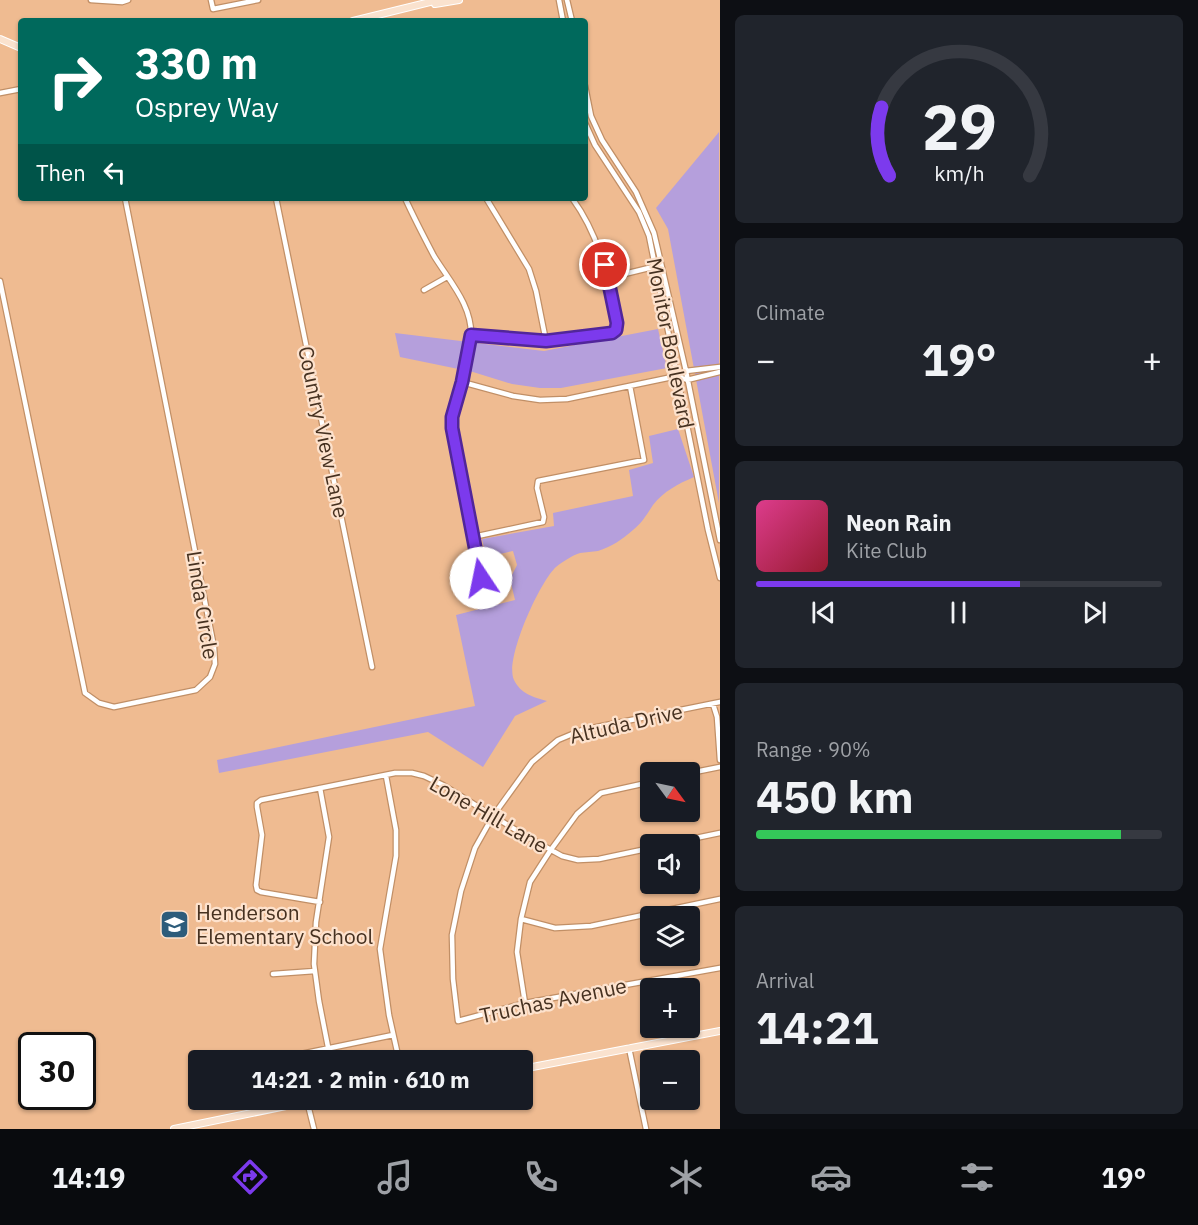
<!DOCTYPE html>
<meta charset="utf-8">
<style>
body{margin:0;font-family:"IBM Plex Sans",sans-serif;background:#20242c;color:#f1f3f6;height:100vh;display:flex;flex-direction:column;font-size:22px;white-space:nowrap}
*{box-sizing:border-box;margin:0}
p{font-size:20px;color:#9ea1a6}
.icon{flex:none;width:33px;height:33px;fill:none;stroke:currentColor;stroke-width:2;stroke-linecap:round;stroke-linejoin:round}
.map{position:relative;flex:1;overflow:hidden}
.panel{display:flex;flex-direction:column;gap:15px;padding:15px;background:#0d0f14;width:478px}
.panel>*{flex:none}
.banner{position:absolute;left:18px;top:18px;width:570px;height:183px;border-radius:6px;box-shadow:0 2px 4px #0004;background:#00695c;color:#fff;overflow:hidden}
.needle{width:39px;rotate:123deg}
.fabs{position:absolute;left:640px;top:762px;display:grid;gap:12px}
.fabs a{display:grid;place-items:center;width:60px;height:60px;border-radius:6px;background:#171b24;box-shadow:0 2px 4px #0004;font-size:30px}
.speed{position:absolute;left:18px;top:1032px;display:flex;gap:12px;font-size:30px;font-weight:700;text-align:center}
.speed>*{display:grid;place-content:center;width:78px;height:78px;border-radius:50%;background:#171b24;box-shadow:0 2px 4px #0004;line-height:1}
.speed .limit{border:3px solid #111;border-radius:9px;background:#fff;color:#111}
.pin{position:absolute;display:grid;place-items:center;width:51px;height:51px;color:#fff;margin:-26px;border:3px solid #fff;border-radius:50%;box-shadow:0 2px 6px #0007}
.me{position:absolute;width:66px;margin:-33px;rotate:349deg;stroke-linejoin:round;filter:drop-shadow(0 0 4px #0008)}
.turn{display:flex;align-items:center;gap:21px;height:126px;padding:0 18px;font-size:27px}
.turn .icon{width:78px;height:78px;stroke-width:2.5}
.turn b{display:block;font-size:42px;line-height:51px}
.then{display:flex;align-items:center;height:57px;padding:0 18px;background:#0003;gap:12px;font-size:22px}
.big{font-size:45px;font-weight:700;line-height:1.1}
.panel .tile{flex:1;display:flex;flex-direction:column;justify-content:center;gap:9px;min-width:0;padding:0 21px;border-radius:9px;background:#20242c}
.panel .dial{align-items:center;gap:0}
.dial svg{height:156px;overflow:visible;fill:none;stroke:#363941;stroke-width:7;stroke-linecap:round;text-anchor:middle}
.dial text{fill:#f1f3f6;stroke:none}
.song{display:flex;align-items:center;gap:18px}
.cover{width:72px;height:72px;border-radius:9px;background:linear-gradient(135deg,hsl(330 70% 55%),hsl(350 70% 35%))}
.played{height:6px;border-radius:3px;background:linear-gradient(90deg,#7c3aed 65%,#363941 65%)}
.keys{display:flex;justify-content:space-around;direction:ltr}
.heat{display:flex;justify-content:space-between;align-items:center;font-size:33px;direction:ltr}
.charge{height:9px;border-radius:4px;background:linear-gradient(90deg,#34c759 90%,#363941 0)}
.trip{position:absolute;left:188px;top:1050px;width:345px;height:60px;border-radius:6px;background:#171b24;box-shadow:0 2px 4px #0004;font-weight:700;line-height:60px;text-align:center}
.tab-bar{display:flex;height:96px;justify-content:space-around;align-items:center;background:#090b0e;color:#9ea1a6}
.tab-bar .icon{width:42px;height:42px}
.tab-bar .current{color:#7c3aed}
.tab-bar b{font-size:27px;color:#f1f3f6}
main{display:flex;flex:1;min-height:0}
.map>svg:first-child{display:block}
.grass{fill:#b59fdc}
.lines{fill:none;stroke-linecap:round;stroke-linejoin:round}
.minor-casing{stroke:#c18f66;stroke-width:7}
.major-casing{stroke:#fff;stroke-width:8}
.minor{stroke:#fff;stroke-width:4.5}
.major{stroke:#fae2ce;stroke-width:6}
.route-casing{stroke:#51269a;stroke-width:15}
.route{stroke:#7c3aed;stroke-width:10}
.labels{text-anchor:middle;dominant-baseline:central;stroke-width:4.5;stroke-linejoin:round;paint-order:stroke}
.street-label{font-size:21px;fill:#463120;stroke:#fde2cd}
.poi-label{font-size:21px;fill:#463120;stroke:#fde2cd;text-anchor:start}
</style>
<main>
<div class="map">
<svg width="720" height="1129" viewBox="0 0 720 1129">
<rect width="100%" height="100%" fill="#efbb91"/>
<path class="grass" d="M719,132V503L668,229L656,208Z
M658,329L667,368L561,388H540L512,384L473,372L400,357L395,333L544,351Z
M678,429L694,477C678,484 664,491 653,505C647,514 642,523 633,530C623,539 611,547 598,551C592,552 586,552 580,553C573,555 562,562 556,567C540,581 504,660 514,680C521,694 533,697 547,701L515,716L483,767L428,732L219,773L217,760L475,706L456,615L515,600L510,579L517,565L513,551L486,557L482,539L554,526L553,513L633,496L629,470L653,463L649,436Z"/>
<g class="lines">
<defs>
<path id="minor" d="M91,0L122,2L128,0
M211,0L213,9L258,0
M559,0L563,21
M567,0L572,21
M585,86L591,116L602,140L636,192L654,233L686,371L720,540
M0,93L21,89
M585,123L595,145L639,212L649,236L708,530L720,578
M276,198L372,667
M405,198C414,218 424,237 434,256C450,282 473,306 471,338C469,369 451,398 452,428L481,577L485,589L490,594
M486,198L529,269L536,291L546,341
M608,278L657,266
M0,281L85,693L99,703L114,707L196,690L210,677L215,664L214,647L125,198
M424,290L447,277
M471,335L536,341L612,333L616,330L617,323C607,276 601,238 572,198
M677,376L687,380L720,372
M462,382L513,396L540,400L567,399L677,376L686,371L720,367
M473,537L543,522L544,517L537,488L538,481L644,460L630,386
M720,702L582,730L558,740L532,762L493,816L475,848L461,891L452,935L453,979L458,1021L525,1003L720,968
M713,704L717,717L720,760
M690,773L720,767
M386,776L396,830V856L380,949L389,1015L399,1060
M320,788L329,837L316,922L314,964L319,1001L328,1047
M667,844L720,833
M320,902L261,892L257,890L256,885L262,835L257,807V803L261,800L395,773H412L424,776L443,785L524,835L562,856L578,860L599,859L651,848
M521,919L555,928L591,926L720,899
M273,974L315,971
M525,1003L517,952L521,919L530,882L550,851L577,814L601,793L651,782
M629,1048L646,1129
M289,1060L295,1056L301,1054L393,1035
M307,1101L314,1129"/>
<path id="major" d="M435,4L459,0
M353,21L438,0
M0,39L21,48
M522,1069L720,1031
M174,1129L315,1100"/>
</defs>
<use href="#minor" class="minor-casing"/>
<use href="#major" class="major-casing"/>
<use href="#minor" class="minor"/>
<use href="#major" class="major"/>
</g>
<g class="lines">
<defs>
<path id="route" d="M481,578L452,428V417L462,382L471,335L546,341L612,333L616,330L617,323L605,265"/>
</defs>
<use href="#route" class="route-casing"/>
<use href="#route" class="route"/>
</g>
<defs>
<symbol id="school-square" viewBox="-11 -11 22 22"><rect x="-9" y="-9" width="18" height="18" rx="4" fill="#2d5c7b" stroke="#fde2cd"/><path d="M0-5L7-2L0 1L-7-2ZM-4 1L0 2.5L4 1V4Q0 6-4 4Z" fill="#fff"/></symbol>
</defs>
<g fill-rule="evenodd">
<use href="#school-square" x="158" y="908" width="33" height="33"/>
</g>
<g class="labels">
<g class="street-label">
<text transform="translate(671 343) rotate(79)">Monitor Boulevard</text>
<text transform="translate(324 432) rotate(78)">Country View Lane</text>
<text transform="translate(203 605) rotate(81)">Linda Circle</text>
<text transform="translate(626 723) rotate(-13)">Altuda Drive</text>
<text transform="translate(489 814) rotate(30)">Lone Hill Lane</text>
<text transform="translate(553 1000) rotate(-12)">Truchas Avenue</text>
</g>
<g class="poi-label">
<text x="196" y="912">Henderson<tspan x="196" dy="24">Elementary School</tspan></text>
</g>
</g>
</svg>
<div class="fabs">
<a><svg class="needle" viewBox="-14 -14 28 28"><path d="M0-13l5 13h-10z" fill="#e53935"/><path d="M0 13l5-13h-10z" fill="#9ea1a6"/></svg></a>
<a><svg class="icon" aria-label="sound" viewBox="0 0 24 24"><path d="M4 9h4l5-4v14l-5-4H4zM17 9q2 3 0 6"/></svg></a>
<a><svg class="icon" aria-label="layers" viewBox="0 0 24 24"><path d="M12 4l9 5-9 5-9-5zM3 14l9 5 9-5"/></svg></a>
<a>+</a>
<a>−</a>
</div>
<div class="speed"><div class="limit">30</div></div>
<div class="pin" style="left:605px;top:265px;background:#d93025"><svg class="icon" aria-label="arrive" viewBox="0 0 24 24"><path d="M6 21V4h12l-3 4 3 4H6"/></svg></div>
<svg class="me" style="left:481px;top:578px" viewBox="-20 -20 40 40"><circle r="19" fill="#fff"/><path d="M0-13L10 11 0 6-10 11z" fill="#7c3aed"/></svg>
<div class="trip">14:21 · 2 min · 610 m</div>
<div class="banner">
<div class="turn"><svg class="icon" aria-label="right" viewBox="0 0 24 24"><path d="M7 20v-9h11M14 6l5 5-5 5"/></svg><div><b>330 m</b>Osprey Way</div></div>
<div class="then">Then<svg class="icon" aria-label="left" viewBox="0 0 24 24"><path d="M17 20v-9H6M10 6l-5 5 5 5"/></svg></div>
</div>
</div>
<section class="panel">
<div class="tile dial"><svg viewBox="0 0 100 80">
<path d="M14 69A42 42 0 1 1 86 69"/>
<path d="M14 69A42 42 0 0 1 10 34" stroke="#7c3aed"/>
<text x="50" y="56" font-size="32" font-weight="700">29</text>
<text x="50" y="72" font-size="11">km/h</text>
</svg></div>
<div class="tile"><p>Climate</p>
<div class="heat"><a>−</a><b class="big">19°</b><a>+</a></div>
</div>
<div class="tile">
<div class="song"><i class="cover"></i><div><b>Neon Rain</b><p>Kite Club</p></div></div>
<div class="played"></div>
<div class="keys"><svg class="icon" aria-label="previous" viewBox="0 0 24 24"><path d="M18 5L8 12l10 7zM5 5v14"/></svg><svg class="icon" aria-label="pause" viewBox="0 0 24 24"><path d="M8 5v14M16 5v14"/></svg><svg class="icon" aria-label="next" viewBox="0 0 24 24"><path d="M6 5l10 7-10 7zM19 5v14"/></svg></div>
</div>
<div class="tile"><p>Range · 90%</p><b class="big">450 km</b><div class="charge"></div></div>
<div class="tile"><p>Arrival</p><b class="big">14:21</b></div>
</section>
</main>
<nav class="tab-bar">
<b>14:19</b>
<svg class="icon current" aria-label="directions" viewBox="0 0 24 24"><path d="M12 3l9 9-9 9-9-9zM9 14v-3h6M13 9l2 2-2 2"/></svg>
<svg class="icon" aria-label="music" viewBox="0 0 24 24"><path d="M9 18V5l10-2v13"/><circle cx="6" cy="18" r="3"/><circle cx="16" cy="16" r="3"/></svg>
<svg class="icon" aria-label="phone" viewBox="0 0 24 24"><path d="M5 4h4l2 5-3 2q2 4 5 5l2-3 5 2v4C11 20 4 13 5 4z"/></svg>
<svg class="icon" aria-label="climate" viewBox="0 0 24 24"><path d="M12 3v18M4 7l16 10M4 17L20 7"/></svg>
<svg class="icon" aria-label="car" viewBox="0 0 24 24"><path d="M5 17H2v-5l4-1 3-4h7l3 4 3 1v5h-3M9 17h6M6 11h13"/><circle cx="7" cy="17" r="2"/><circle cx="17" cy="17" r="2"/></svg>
<svg class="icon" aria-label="filters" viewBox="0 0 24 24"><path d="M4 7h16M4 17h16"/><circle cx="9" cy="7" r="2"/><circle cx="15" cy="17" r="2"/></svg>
<b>19°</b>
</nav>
